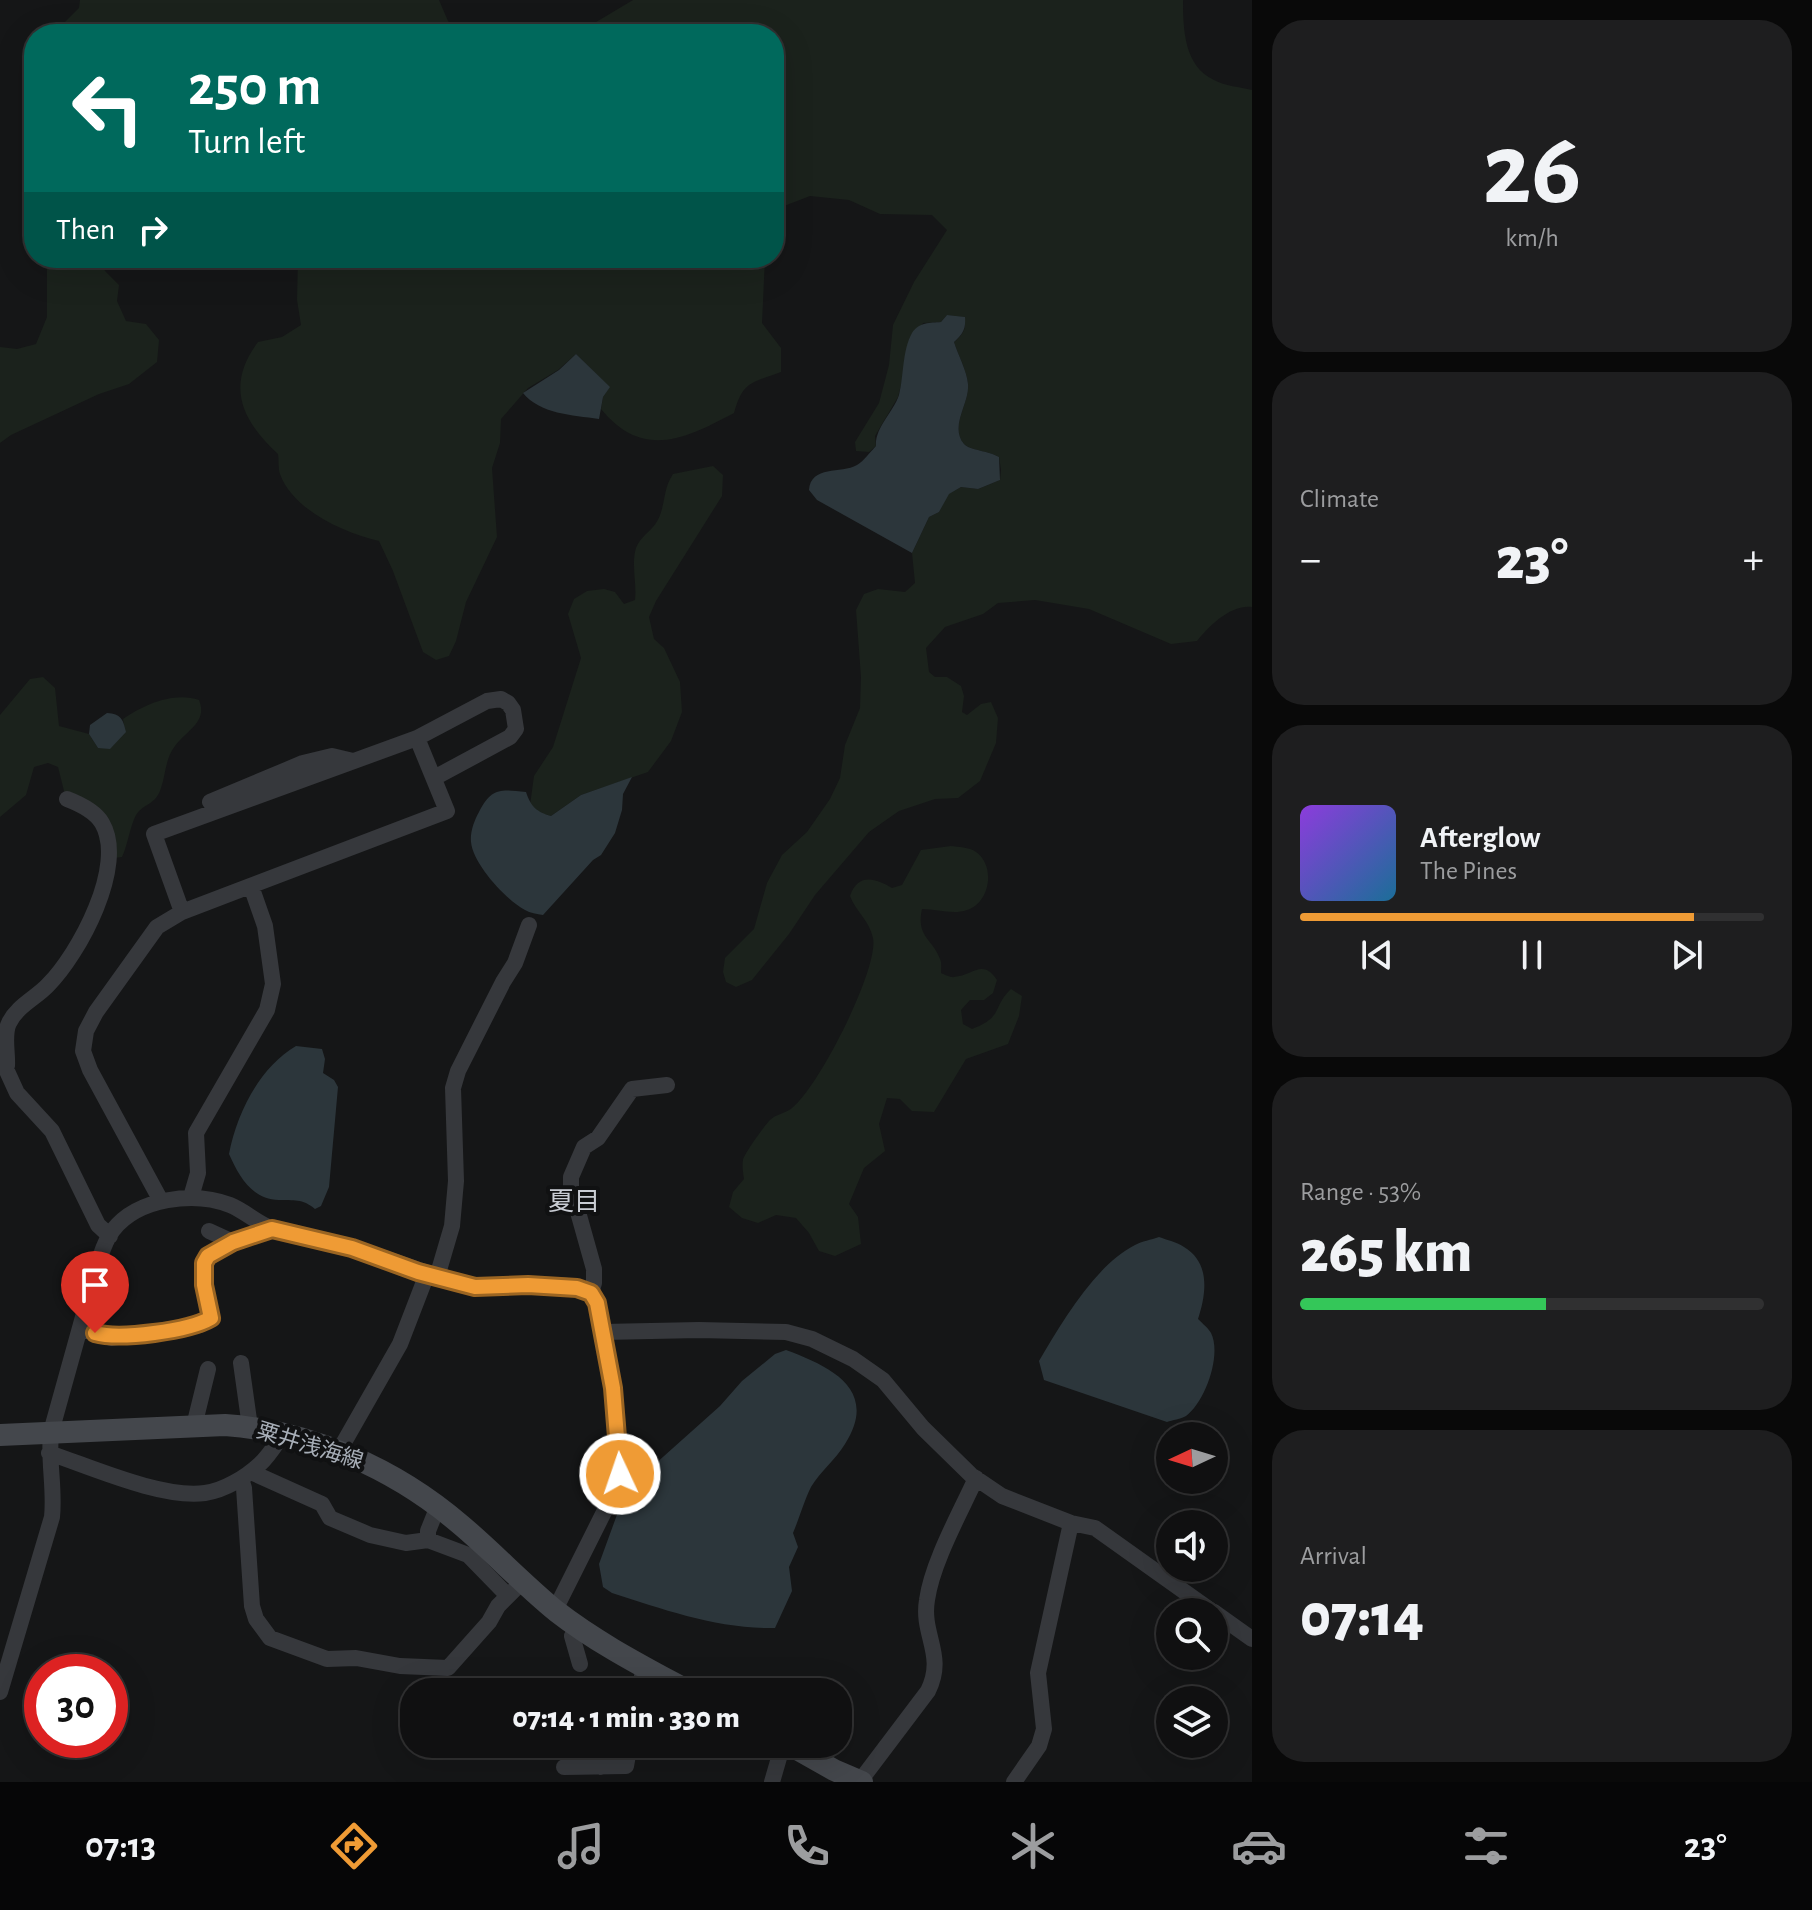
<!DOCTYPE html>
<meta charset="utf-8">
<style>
body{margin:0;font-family:"Alegreya Sans","Noto Sans JP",sans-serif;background:#1e1e1f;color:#f1f3f6;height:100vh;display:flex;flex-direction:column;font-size:30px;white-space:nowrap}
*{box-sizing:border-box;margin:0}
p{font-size:26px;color:#9c9d9f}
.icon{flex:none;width:44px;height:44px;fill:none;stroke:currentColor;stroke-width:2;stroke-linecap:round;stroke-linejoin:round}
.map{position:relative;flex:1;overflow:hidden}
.side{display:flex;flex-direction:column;gap:20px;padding:20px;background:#090909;width:560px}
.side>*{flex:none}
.banner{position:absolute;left:24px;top:24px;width:760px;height:244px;border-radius:32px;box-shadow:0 8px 32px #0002,0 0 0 2px #303031;background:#00695c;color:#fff;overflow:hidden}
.needle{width:52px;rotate:266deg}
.fabs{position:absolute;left:1156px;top:1422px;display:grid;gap:16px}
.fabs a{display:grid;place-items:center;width:72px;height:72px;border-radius:50%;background:#101011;box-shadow:0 8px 32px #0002,0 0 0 2px #303031;font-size:40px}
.speed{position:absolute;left:24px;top:1654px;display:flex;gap:16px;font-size:40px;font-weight:700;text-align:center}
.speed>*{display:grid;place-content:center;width:104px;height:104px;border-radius:50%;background:#101011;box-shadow:0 8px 32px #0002,0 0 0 2px #303031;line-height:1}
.speed .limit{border:12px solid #d22;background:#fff;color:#111}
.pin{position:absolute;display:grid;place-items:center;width:68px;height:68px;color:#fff;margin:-82px -34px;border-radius:50% 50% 50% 0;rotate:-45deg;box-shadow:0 0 8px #0007}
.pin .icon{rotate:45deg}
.me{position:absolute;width:88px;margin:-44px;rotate:357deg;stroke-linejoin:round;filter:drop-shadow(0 0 6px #0008)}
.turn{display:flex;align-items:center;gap:28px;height:168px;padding:0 32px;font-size:36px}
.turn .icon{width:104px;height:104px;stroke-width:2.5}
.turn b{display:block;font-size:56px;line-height:68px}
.then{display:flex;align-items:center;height:76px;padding:0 32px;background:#0003;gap:16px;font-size:30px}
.big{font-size:60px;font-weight:800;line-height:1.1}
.side .card{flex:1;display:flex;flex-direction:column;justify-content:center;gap:12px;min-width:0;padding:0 28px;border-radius:32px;background:#1e1e1f}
.side .dial{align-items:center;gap:0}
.dial b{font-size:104px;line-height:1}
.song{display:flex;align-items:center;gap:24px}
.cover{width:96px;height:96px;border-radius:12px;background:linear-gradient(135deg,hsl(270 70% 55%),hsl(200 70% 35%))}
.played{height:8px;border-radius:4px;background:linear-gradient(90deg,#ef9b35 85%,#303031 85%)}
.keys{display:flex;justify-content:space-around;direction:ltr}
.heat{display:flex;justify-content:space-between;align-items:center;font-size:44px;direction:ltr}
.charge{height:12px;border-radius:6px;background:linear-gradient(90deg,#34c759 53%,#303031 0)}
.trip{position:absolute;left:400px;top:1678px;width:452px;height:80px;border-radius:32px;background:#101011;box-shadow:0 8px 32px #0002,0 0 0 2px #303031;font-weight:800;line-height:80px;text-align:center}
.menu{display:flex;height:128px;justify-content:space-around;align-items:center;background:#060607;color:#9c9d9f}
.menu .icon{width:56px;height:56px}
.menu .on{color:#ef9b35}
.menu b{font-size:36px;color:#f1f3f6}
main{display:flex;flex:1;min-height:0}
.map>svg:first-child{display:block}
.green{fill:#1b221c}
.water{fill:#2c363b}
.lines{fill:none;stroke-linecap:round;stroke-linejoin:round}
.minor{stroke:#36383c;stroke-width:16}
.secondary{stroke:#44474c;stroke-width:22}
.route-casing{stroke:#9b6522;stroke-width:20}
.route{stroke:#ef9b35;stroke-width:14}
.labels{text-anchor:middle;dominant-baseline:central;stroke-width:8;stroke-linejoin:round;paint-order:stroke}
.street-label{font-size:22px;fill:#a7aeb7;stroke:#101112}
.quarter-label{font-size:26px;fill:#c8ccd3;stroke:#101112}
</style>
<main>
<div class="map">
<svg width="1252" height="1782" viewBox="0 0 1252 1782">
<rect width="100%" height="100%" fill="#151617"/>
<path class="green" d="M80,0H439L448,21L460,34H59L62,25L79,8Z
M633,0H1183C1183,29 1184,66 1214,80C1225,86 1240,87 1252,90V607C1231,604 1209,626 1197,641L1171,644L1089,609L1035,600L998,603L983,614L945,627L926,648L929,672L935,677H947L961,686L964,696L962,712L967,715L981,704L991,702L998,718L996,743L980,781L958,798L935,799L899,811L869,832L815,895L789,934L752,980L736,987L726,982L723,972L725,958L754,929L767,883L782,855L807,832L830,799L840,778L845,745L860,708L861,677L856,610L864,594L878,589L905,592L915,583L912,553L929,517L939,512L948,494L961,487L978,489L1000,480L1001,470L999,457C989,451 969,450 964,444C949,426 970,403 968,384C967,371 958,355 954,342C963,335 967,328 964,317L947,315L941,322L923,323L904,360V373L898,397L875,436L876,446L869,452L856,451L855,442L879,403L889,365L893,325L914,282L947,230L932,215L880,214L849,200L810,196L779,208L774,217V34H576Z
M51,258H101L105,271L119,285L117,301L126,321L146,324L159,340L157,362L129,384L99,394L11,435L0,443V347L17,349L36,344L47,317V266Z
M298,258H765L762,323L781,348V372C751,383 743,381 734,413C685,439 643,460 601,409L603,397L609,387L576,354L558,370L528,388L501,419L500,443L492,468L497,537L466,602L456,641L449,656L436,660L423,652L393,571L379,541C344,533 293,510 280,474C278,468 279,460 278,454C242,421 225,386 258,342L282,337L301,325L297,300Z
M713,466L723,475L722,496L656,601L649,617L654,639L664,648L680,682L682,712L671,741L648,772L581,795L551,816L540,813L530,805L534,776L553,747L581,658L568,614L574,599L587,591L604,589L615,592L624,604L635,600C637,584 631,564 636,548C640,537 650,532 656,523C666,508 662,490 673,474Z
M43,677L55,688L59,726L89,734L98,748L125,732L123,719C143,705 174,691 199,700C208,722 187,730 175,746C165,759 166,774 161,788C156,805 144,803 136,815C130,826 128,844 122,857L107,859L99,839V821L65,795L58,767L48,763L34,767L26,795L0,817V715L30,679Z
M951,846C958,847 969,847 976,852C996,866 990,903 967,910C953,915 937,909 922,909C916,937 932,938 940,959C942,963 941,968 941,973C943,974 952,978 954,977C973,976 982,958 997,980L993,993L984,1000H970L961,1010L963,1024L972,1029C1004,1017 992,1007 1011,989L1022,996L1019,1016L1008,1044L966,1059L934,1112L912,1111L900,1099L887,1098L879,1124L885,1151L864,1168L849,1204L858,1217L861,1244L835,1256L819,1251L809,1233L796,1218L776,1215L758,1223L742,1218L729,1207L733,1192L744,1179C743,1173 742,1166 743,1160C744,1154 765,1125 770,1120C776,1114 786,1113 792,1108C818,1088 879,969 873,938C869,920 856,912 850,896C858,873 875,878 892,888L902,885L921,850Z"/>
<path class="water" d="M947,315L965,317C966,329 963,334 954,342C958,355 967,371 968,384C970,403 949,426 964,444C969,450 989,451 999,457L1000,480L978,489L961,487L949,494L939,512L929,517L912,553L817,500L809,490C811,465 841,474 857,465C864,461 870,452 876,446C875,427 893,413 899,395C904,376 902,351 912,333C919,322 930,323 941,322Z
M576,354L610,387L603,397L599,419C572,415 540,414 523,393L559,370Z
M107,713C121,714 123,719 126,732L110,749L98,748L89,734L90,725Z
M632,777L623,794L622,810L615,833L601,855L593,860L543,915C537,914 530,913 525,910C506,900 473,864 471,842C470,832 474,821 479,812C491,788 500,789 526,792C531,807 537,812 551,816L581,795Z
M296,1046L322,1049L325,1059L323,1073L334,1080L338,1087L329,1187L321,1206L315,1209C302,1198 294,1201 279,1200C251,1199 239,1176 229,1154C237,1113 259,1068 296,1046Z
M1159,1237C1167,1240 1177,1242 1184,1247C1211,1263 1206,1295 1198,1319C1202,1323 1209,1329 1211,1333C1222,1355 1205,1402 1186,1416C1181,1419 1172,1420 1167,1422L1044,1380L1039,1361C1061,1324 1095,1265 1135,1245C1142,1241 1151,1240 1159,1237Z
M786,1350C829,1366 880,1389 845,1444C836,1459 820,1472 811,1487C804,1501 799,1519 793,1533L798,1547L789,1567L792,1591L775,1628C718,1629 665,1610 612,1593L603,1587L599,1564L626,1490L720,1406L742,1381L775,1354Z"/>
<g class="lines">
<path class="minor" d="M210,802L303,763L332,756L353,761
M182,912L154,834L417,738L487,701L501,699L508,703L513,710L516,729L510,737L434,778
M2,1060L17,1093L52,1131L98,1225L110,1236
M7,1066C8,1053 3,1035 9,1023C17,1006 36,998 48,985C79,954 127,865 102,823C95,811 80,804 67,799
M191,1197L198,1173L196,1133L267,1010L273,984L265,926L251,886
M161,1201L90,1070L83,1051L86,1031L96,1012L157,927L182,912L447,811L417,738
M209,1231L233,1242L272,1229
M437,1277L452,1226L456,1181L453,1088L458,1071L503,982L515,963L529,925
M591,1293L594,1283V1269L571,1187V1177L584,1147L598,1138L632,1089L667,1085
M80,1328L111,1338L200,1325L211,1318C208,1301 195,1268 210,1254C216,1249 226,1246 233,1242
M603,1332L699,1330L786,1332L812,1339L853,1359L883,1380L923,1428L971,1475L1002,1496L1071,1523L1095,1528L1213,1612
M241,1363L250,1427
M194,1426L208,1369
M339,1451L400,1344L427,1274
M49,1453C91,1467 162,1499 205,1493C225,1490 246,1477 260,1464C269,1456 276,1444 283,1434
M251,1472L322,1504L330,1518L370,1535L406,1543L428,1540L468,1555L507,1595
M241,1479L244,1488L252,1606L256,1619L270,1638L327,1659L356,1658L400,1666L448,1668L489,1622L498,1606L523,1581
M428,1540V1531L438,1506
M1214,1612L1252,1639
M578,1627L572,1636L580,1664
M0,1692L52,1517C55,1489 48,1461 51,1432L98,1263C102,1252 105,1240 113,1230C138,1198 194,1191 230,1205C245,1211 258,1224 273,1229C297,1238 324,1241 349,1247C390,1258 429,1276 471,1286C496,1291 571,1277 591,1293C594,1295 595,1300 597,1303L613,1388L620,1474L610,1500L555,1610
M639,1692L644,1666
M564,1767L626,1766L630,1744
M601,1767L605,1744
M860,1781L928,1691C946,1655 921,1635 927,1600C932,1563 960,1513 976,1478
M772,1782L783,1744
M1014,1782L1039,1746L1044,1729L1038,1673L1071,1523"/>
<path class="secondary" d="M0,1435L225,1425C311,1431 396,1469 461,1525C493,1552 523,1584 556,1611C597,1643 644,1667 690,1692
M788,1744L834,1770L862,1782"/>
</g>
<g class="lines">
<defs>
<path id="route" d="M95,1333C120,1340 189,1331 211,1318L204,1285V1263L208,1256L233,1242L272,1229L352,1248L418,1272L475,1287L528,1285L577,1288L591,1293L597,1303L613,1388L620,1474"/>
</defs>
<use href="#route" class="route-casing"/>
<use href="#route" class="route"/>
</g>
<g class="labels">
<g class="street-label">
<text transform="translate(310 1446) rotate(17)">粟井浅海線</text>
</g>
<g class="quarter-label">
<text x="574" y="1202">夏目</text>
</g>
</g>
</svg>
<div class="fabs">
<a><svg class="needle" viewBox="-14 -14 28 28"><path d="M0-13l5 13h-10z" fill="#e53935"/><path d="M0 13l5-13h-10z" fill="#9c9d9f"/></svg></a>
<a><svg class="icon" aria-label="sound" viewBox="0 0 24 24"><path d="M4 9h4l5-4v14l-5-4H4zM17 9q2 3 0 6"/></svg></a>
<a><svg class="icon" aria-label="search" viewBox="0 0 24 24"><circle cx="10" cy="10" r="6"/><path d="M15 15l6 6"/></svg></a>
<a><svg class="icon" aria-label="layers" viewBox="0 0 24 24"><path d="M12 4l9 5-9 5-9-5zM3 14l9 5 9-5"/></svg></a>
</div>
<div class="speed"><div class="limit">30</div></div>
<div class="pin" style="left:95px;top:1333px;background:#d93025"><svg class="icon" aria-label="arrive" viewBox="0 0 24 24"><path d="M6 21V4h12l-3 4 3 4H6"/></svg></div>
<svg class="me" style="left:620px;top:1474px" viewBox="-20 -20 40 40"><circle r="17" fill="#ef9b35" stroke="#fff" stroke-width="3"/><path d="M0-11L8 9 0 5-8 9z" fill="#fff"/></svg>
<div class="trip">07:14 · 1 min · 330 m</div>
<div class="banner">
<div class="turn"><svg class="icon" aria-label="left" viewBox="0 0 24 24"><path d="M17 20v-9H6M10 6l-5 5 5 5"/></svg><div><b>250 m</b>Turn left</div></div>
<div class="then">Then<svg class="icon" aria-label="right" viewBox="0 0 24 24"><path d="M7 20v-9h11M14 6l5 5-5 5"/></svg></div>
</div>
</div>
<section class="side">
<div class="card dial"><b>26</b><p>km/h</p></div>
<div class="card"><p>Climate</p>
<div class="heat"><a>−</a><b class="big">23°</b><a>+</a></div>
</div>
<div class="card">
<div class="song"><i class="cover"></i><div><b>Afterglow</b><p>The Pines</p></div></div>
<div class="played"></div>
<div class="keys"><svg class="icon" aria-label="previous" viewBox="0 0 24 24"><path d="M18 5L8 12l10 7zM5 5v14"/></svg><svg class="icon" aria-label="pause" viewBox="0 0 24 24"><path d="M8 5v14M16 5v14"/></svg><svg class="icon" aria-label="next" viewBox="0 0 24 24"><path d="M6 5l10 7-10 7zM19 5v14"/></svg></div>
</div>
<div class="card"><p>Range · 53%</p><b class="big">265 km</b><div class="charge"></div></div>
<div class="card"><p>Arrival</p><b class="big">07:14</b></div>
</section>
</main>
<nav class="menu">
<b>07:13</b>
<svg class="icon on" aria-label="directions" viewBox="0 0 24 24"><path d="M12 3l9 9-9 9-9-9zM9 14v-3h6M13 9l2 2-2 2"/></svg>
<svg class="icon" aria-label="music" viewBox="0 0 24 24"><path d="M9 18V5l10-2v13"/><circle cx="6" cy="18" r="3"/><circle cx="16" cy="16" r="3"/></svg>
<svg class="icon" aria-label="phone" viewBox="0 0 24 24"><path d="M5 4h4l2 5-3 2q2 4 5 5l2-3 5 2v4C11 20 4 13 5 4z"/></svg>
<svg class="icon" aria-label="climate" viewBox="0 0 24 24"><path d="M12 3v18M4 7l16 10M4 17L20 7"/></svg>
<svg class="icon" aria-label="car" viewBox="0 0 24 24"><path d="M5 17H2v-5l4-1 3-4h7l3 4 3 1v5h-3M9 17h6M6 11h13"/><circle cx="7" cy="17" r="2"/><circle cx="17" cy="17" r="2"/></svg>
<svg class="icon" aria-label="filters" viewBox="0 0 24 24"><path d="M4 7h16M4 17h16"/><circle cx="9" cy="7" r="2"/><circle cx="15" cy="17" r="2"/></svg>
<b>23°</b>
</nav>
